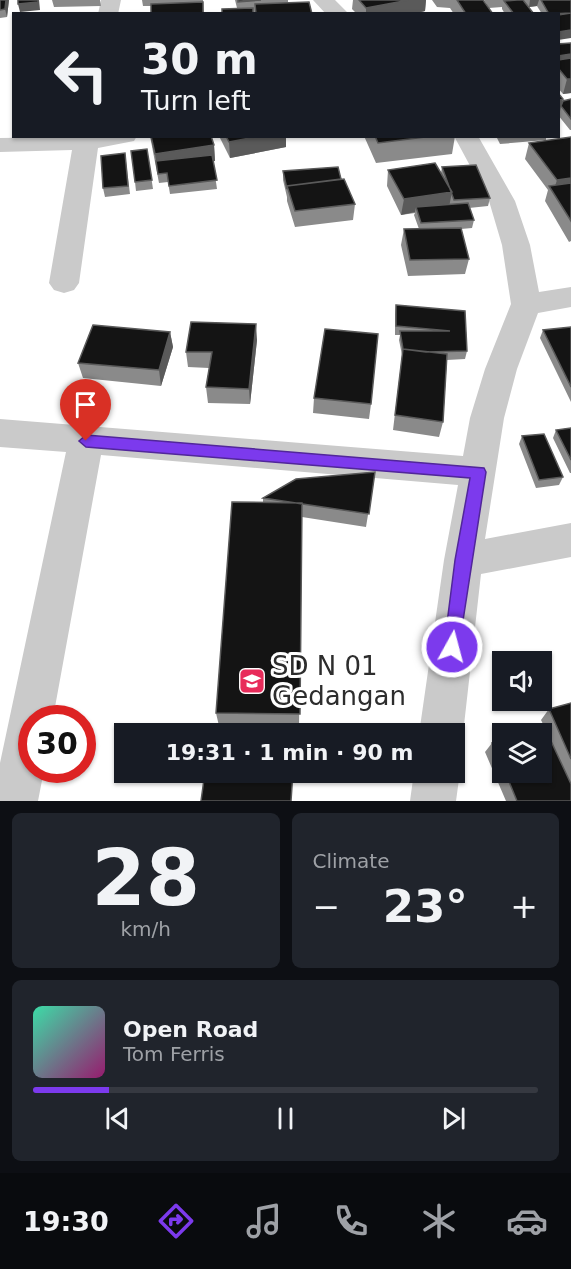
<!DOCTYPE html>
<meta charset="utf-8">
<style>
body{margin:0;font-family:"DejaVu Sans",sans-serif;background:#20242c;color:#f1f3f6;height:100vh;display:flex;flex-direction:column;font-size:22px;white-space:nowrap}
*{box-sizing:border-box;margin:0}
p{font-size:20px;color:#9ea1a6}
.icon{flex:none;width:33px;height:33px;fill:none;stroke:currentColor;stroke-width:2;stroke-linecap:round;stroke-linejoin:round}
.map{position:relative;height:801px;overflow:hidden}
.drawer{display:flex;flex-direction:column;gap:12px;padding:12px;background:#0d0f14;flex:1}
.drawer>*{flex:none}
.banner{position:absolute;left:12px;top:12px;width:548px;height:126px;border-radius:0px;box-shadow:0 2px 4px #0004;background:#171b24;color:#f1f3f6;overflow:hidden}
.controls{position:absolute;left:492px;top:651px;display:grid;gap:12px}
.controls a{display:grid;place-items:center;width:60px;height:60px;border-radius:0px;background:#171b24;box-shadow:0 2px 4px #0004;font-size:30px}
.speed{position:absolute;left:18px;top:705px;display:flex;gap:12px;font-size:30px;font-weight:700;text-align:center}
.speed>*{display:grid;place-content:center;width:78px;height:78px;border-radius:50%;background:#171b24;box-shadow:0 2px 4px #0004;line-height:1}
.speed .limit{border:9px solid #d22;background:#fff;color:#111}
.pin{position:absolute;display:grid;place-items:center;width:51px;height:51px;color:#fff;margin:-62px -26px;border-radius:50% 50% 50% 0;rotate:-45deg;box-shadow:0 0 6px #0007}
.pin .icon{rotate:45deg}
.me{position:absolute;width:66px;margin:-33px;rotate:7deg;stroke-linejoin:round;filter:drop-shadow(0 0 4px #0008)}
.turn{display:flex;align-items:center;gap:21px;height:126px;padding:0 30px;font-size:27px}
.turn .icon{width:78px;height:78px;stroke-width:2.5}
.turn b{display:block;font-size:42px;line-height:51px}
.big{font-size:45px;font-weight:600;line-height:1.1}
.drawer .card{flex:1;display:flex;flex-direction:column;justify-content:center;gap:9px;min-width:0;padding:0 21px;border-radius:9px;background:#20242c}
.drawer .dial{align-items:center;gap:0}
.dial b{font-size:78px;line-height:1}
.song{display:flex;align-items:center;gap:18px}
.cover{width:72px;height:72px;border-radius:9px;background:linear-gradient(135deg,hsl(160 70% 55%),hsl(320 70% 35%))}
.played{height:6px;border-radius:3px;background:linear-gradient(90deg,#7c3aed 15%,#363941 15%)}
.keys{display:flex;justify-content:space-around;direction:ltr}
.heat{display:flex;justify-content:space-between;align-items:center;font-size:33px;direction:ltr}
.drawer .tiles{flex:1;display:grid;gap:12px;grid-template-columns:1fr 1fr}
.card:last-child{grid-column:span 2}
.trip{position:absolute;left:114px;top:723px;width:351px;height:60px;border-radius:0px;background:#171b24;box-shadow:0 2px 4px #0004;font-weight:600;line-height:60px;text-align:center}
.tab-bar{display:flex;height:96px;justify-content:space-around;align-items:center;background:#090b0e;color:#9ea1a6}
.tab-bar .icon{width:42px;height:42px}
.tab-bar .active{color:#7c3aed}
.tab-bar b{font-size:27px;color:#f1f3f6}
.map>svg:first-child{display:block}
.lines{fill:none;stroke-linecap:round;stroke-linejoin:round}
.street{fill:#cacaca;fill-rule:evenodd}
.wall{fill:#8a8a8a}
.shaded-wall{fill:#5a5a5a}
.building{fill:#141414;stroke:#5a5a5a;stroke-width:1.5}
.route{fill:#7c3aed;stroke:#51269a;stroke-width:1.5}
.labels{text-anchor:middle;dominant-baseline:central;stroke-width:6;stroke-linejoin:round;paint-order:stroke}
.near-poi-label{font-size:26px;fill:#2d2d2d;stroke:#fff;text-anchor:start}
</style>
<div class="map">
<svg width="571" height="801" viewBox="0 0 571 801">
<rect width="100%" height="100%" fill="#fff"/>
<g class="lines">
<path class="street" d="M101,0H121L118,14H98Z
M313,0H335L349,14H326Z
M137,136L134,141L98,148L79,283L74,290L64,293L54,290L49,283L72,150L0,152V138Z
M454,136H478L515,201L530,245L539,292L571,287V307L538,313L517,369L504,418L485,539L571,523V557L481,574L463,734L457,750H454V734H419L444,560L458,485L101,455L53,718H32V770H44L38,801H0V763L66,452L0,447V419L463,456L470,418L485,369L511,304L502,245L489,201Z
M454,760L460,772L456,801H410L414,772H454Z"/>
</g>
<path class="wall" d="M0,0H9L7,17L0,18Z
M52,0H100L101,6L54,7Z
M142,0H203L204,14L151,6H143Z
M235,0H288V3L312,14H222L237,8Z
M353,0H426L425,11L413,14H357L352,9Z
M432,0H483L493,14H454L450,8L437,7Z
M484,0H571L558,40V14H542L537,6L529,7L534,14H505L502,9V7L489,8Z
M571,43V93L563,94L558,88V44Z
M563,99V101L571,99V130H570L558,115Z
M150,136H211L214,145L215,161H213L217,189L170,194L168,182L159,183Z
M219,136H286V147L230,158Z
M364,136H455L452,154L376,163Z
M496,136H546V140L500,144Z
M571,137V241L569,242L545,201L548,190L525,159L529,143Z
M147,149L153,189L136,191L135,182Z
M125,153L130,194L105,197L103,188Z
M442,167L490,198L488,206L469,208L474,220L472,228L461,229L469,259L465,274L408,276L401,245L404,229H419L414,215L415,213L401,215L387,186L388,170L441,173Z
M283,171L342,179L355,204L353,220L295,227L287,201V197L283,180Z
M396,305L465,311L467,351L465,359L447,360L443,422L439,437L393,430L402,355L399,340L400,335H395V314Z
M571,327V402L540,338L543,330Z
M170,332L173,347L161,386L83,378L78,363Z
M257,340L250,404L208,403L206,387L209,368L188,367L186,352Z
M314,398L371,404L369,419L313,413Z
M571,428V473H570L553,438L556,430Z
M522,436L563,477L559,485L536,488L519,444Z
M375,472L366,527L302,517L299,727L219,726L216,713L263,503V498Z
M571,703V801H506L485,752L492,743L502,739V772H542L544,726L541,720L549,709Z"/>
<path class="shaded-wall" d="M6,0H9L7,17L5,9Z
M39,0L40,10L20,12L18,4Z
M409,0H426L425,11L413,14H366V8Z
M530,0H539L537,6L529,7Z
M571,30V38L558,40V32Z
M571,54V59L558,64V56Z
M567,79H571V93L563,94Z
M563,99L559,115H558V100Z
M260,136H286V147L230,158L229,142Z
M214,145L215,161L157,169L155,154Z
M571,178V193L553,192L557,180Z
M452,192L449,207H416L415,212L401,215L404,199Z
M256,324L257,340L250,404L249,389Z
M170,332L173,347L161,386L159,370Z"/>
<path class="building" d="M0,0H6L5,9L0,10Z
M18,0H38V2L18,4Z
M238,0H261L238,2Z
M359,0H409L366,8Z
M457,0H483L493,14H466Z
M517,0H523L534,14H524L523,13L514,14L504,1Z
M541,0H571V30L558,32V15L571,13L549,14Z
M203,2V14H151V4Z
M309,2L312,14H256L255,4Z
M253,8V14H222V9Z
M571,43V54L558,56V44Z
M571,58V79H567L558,68V60Z
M558,93L563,99L558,100Z
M571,99V119L561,106L563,101Z
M151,136H211L214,145L155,154Z
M226,136H260L229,142Z
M375,136H433L378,143Z
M571,137V178L557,180L529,143Z
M147,149L152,180L135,182L131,151Z
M125,153L128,186L103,188L101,156Z
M212,155L217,180L169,186L167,173L158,174L156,161Z
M435,163L452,192L404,199L388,170Z
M476,165L490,198L454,200L442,167Z
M338,167L341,179L287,186V189L283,171Z
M344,179L355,204L295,211L287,186Z
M571,183V221L549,186Z
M468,203L474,220L421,223L416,207Z
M461,228L469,259L410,260L404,229Z
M396,305L465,311L467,351L426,352L403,349L400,331H450L396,326Z
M191,322L256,324L249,389L206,387L212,352H186Z
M93,325L170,332L159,370L78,363Z
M571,327V387L543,330Z
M325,329L378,334L371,404L314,398Z
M403,349L447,354L443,422L395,415Z
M571,428V460L556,430Z
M544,434L563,477L539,480L522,436Z
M375,472L369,514L263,498L296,479Z
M232,502L302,503L300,714L216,713Z
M571,703V759L549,709Z
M544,726L571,784V801H517L505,772H542V734H521Z
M212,728L271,734H211Z
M502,739V768L492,743Z
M205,772H293L291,801H201Z"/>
<path class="route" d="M86,435L484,468L486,472L458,653L452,655L446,653L444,647L455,560L470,478L86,447L79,441Z"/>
<defs>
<symbol id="school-square" viewBox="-11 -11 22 22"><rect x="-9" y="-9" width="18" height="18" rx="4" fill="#e82b5a" stroke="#fff"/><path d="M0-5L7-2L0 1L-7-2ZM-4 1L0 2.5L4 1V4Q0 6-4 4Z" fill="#fff"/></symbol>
</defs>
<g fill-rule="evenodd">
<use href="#school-square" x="237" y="666" width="30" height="30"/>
</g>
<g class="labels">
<g class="near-poi-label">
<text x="272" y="666">SD N 01<tspan x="272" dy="30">Gedangan</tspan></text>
</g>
</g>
</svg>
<div class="controls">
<a><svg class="icon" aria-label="sound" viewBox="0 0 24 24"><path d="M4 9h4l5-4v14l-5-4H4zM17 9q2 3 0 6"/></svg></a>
<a><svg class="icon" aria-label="layers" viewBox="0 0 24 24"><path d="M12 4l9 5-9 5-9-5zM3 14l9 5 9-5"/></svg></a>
</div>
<div class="speed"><div class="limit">30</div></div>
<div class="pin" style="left:86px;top:441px;background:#d93025"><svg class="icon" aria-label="arrive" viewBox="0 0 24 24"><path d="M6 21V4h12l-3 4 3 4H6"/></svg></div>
<svg class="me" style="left:452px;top:647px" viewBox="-20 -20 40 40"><circle r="17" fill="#7c3aed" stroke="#fff" stroke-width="3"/><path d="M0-11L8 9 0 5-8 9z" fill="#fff"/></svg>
<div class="trip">19:31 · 1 min · 90 m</div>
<div class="banner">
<div class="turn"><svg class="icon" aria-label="left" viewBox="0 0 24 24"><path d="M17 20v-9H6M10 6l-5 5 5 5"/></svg><div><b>30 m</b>Turn left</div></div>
</div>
</div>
<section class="drawer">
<div class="tiles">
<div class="card dial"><b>28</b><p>km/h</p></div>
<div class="card"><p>Climate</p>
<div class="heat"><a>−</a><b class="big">23°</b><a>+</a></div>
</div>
<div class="card">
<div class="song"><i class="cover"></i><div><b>Open Road</b><p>Tom Ferris</p></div></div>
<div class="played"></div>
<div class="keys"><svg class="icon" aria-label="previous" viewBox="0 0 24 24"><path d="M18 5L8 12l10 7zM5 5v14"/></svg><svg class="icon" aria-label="pause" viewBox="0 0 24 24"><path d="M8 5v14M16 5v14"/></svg><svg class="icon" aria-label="next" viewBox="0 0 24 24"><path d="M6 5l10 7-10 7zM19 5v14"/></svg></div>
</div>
</div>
</section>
<nav class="tab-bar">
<b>19:30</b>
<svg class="icon active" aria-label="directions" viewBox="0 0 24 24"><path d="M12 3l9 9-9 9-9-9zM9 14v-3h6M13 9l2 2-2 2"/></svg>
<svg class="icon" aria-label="music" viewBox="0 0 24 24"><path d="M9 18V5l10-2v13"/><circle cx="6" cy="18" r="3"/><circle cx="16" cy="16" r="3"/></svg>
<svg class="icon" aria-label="phone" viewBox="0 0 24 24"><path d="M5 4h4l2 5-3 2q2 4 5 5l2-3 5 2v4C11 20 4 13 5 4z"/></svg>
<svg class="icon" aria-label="climate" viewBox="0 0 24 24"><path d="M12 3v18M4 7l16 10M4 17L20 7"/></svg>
<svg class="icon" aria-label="car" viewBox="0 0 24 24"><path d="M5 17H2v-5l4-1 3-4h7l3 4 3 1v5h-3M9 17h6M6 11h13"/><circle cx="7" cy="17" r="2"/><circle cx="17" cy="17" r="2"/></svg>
</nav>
